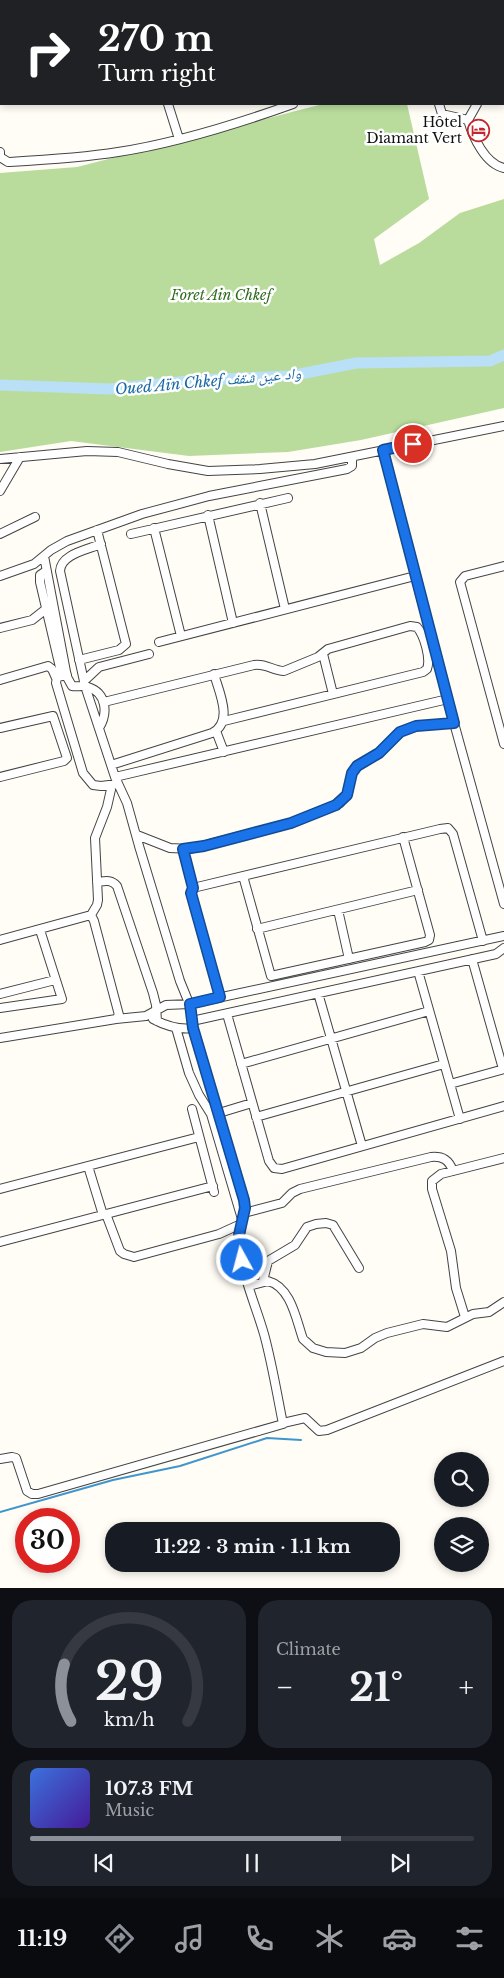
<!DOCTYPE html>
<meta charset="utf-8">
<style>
body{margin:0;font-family:"Libre Baskerville","Noto Naskh Arabic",serif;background:#20242c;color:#f1f3f6;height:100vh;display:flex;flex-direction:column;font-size:19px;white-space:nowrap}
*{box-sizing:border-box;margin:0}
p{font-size:16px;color:#9ea1a6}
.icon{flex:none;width:28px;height:28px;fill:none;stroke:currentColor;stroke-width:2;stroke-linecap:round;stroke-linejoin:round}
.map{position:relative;height:1588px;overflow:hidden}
.panel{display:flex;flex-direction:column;gap:12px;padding:12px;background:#0d0f14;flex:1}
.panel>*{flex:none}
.top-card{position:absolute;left:0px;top:0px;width:505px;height:105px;box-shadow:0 2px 8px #0003;background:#202124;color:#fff;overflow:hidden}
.buttons{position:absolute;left:434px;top:1452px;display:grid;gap:10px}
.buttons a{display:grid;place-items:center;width:55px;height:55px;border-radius:50%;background:#171b24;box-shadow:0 2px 8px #0003;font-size:25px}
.speed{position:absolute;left:15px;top:1508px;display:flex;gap:10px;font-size:25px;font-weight:700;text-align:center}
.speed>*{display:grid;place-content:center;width:65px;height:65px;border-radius:50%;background:#171b24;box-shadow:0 2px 8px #0003;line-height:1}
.speed .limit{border:8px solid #d22;background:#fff;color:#111}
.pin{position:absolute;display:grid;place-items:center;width:42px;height:42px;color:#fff;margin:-21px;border:2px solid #fff;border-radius:50%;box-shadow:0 1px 5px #0007}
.me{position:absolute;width:55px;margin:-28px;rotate:353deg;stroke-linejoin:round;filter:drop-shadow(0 0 4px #0008)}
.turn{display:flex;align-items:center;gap:18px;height:105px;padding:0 15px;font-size:22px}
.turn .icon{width:65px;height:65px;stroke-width:2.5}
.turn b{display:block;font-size:35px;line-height:42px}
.big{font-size:38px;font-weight:800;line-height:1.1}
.panel .card{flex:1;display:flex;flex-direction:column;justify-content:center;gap:8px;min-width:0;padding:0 18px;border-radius:20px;background:#20242c}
.panel .dial{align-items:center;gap:0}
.dial svg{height:130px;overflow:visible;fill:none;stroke:#363941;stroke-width:7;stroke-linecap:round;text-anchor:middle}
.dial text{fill:#f1f3f6;stroke:none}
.song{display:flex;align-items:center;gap:15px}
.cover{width:60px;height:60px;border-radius:8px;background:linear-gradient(135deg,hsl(220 70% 55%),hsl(260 70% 35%))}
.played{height:5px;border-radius:2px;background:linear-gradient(90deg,#8c9099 70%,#363941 70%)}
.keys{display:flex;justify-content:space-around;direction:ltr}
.heat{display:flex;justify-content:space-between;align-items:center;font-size:28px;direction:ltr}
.panel .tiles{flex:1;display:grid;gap:12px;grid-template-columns:1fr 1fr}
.card:last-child{grid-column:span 2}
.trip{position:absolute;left:105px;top:1522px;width:295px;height:50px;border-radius:20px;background:#171b24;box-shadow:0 2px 8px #0003;font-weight:800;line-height:50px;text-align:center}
.tabs{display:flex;height:80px;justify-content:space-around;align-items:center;background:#090b0e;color:#9ea1a6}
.tabs .icon{width:35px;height:35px}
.tabs .current{color:#8c9099}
.tabs b{font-size:22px;color:#f1f3f6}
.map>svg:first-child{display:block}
.forest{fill:#b9dc9c}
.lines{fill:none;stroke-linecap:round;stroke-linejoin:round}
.stream{stroke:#3f96cf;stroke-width:2}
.river{stroke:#b9e0f7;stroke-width:11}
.minor-casing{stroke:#444;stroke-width:10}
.minor{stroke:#fff;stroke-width:8}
.route-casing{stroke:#114b97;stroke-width:12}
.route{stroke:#1a73e8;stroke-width:9}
.labels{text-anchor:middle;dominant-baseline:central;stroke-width:5;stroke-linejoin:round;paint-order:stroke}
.poi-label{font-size:14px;fill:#111;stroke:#fff;text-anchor:end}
.park-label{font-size:14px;font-style:italic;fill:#2f6b1f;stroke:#fff}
.water-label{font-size:15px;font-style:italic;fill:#1768a6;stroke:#fff}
</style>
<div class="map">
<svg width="504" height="1588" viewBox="0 0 504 1588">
<rect width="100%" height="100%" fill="#fffdf5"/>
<path class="forest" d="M323,104H407L429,199L374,239L380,265L419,243L460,213L504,199V408L361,440L288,452L189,456L71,441L0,452V173L77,167Z"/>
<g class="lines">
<path class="stream" d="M0,1512L113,1480L180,1466L267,1438L301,1440"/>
<path class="river" d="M0,385L109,389L198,380L290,376L356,363L490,361L504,355"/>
<defs>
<path id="minor" d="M56,1V0
M107,1V0
M160,1V0
M212,1V0
M261,1V0
M315,1V0
M372,1V0
M402,1L406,0
M0,98H1
M168,104L179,139
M439,104L442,114L468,120C473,137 485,164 504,168
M468,120L477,104
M0,152V157L8,162C44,160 81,158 118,152C177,143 237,124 293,104
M383,450L454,723L504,904
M0,459L87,451L118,452L168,464L208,471L260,469L315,464L504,426
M0,491L20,457
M260,503L285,609
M208,515L233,623
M154,528L181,636
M0,534L35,517
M131,534L288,498
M44,556L67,677L72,686C78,687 83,685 88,687C107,693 108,714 99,728
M504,566L465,576L460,582L504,744
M46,571L40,575V582L62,676
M0,576L34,564L51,550L67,541L142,514L209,496L347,469L352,466V457
M0,628L32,620L46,609
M159,642L415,576
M323,654L333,694
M79,660L119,650L126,644L97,530
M67,675L57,677L56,683L83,773L93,785L101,786L117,784
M0,680L48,666L52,669L56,678
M84,681L99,667L149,654
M104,702L254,665C266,663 273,671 284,671L318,657L328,649L410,626L417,627C424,635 431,658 427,669L423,672L224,721
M0,728L53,716L67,758L64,761L0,777
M216,731L224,752
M111,765L212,733C234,722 219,692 214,674
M115,777L448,699
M137,835L170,848L190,849L291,823L340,803L347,795L352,773L357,766L379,753L400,732L416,726L454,723
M183,849L193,888
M243,876L271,976L425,942L429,940L430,935L403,837
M97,882C105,881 111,879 117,886L153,993L156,1005L157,1021
M338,910L349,959
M91,915L97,905L98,900L95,838L107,807L112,785
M257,929L418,890
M0,940L91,915L94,921L119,1015L116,1019L0,1038
M472,959L503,1069
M418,971L460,1119
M318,993L362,1146
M0,994L55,980
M220,997L191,893L193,888L440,829L448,828L453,834L483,941
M0,1008L62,999L40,930
M227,1014L269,1161L274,1168L282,1169L504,1106
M116,1019L146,1016L166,1005L190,1004L504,936
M153,1019C166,1026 178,1030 193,1028
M192,1021L496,954L504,948
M176,1028L189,1073L199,1095L211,1114L242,1219
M241,1064L429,1011
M450,1084L504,1069
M192,1109L214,1192
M219,1113L252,1103
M256,1117L444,1064
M88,1166L103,1215
M0,1189L199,1137
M244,1213L282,1203L292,1193L300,1189L431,1157C443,1156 449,1160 453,1171
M106,1214L120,1251L124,1254L134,1257L219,1234L241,1224
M0,1242L213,1186
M263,1281L268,1261L295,1245L307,1227L316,1224L326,1223L333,1225L359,1268
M249,1286L268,1281C291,1287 296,1319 303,1339L313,1348L326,1352L345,1353L361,1348L375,1338L387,1333L423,1324L447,1327L473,1314L489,1312L504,1302
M465,1317L456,1288L451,1251L432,1189V1181L441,1174L504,1158
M283,1423L305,1418L319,1431L327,1430L504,1361
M0,1459L12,1457L16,1458L27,1491L32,1494H38L283,1424C277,1394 272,1363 264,1334C256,1306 243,1278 240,1249C237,1227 248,1215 242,1193L193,1028L191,1008L180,981L139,846L127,803L115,777L85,686L60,571C61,554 87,550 101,544"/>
</defs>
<use href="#minor" class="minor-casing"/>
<use href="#minor" class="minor"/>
</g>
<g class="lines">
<defs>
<path id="route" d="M242,1260L239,1235L245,1208L244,1200L193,1028L190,1004L220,997L191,893L193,888L183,849L204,846L291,823L336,805L347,795L352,773L357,766L379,753L400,732L416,726L454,723L383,450L413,444"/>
</defs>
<use href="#route" class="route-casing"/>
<use href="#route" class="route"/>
</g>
<defs>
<symbol id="hotel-ring" viewBox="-11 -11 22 22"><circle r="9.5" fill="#fff" stroke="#c4262e" stroke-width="1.5"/><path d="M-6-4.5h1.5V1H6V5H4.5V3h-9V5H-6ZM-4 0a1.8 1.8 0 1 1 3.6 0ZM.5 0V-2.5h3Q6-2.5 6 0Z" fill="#c4262e"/></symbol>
</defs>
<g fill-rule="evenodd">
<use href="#hotel-ring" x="466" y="118" width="25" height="25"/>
</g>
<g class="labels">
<g class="poi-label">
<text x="462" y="122">Hôtel<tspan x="462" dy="16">Diamant Vert</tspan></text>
</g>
<g class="park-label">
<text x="221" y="295">Foret Ain Chkef</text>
</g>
<g class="water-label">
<text transform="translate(208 381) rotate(-5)">Oued Aïn Chkef واد عين شقف</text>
</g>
</g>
</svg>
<div class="buttons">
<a><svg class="icon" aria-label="search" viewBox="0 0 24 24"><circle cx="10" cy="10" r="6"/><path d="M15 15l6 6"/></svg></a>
<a><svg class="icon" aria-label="layers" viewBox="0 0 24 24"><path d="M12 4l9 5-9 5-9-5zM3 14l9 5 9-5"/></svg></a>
</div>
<div class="speed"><div class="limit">30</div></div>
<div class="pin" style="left:413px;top:444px;background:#d93025"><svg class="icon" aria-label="arrive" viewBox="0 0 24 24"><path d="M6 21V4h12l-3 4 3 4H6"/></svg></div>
<svg class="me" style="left:242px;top:1260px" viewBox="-20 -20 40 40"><circle r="17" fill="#1a73e8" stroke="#fff" stroke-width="3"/><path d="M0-11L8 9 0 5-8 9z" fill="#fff"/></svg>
<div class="trip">11:22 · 3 min · 1.1 km</div>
<div class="top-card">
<div class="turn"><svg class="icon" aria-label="right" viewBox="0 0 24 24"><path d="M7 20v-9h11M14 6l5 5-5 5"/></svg><div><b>270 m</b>Turn right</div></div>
</div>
</div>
<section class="panel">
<div class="tiles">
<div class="card dial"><svg viewBox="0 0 100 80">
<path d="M14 69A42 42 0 1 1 86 69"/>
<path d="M14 69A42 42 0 0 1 10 34" stroke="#8c9099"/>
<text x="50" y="56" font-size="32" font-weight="700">29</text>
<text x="50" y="72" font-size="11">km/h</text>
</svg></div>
<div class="card"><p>Climate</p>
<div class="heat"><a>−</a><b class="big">21°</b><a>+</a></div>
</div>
<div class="card">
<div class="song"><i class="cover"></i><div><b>107.3 FM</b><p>Music</p></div></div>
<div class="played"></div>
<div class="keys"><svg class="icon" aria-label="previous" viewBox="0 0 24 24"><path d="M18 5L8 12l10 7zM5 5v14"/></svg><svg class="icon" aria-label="pause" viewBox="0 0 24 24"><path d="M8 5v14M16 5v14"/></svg><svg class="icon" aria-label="next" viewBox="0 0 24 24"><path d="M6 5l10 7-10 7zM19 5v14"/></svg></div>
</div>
</div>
</section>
<nav class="tabs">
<b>11:19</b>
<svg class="icon current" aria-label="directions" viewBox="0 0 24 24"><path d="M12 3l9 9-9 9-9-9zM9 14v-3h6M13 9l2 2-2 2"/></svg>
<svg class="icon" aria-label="music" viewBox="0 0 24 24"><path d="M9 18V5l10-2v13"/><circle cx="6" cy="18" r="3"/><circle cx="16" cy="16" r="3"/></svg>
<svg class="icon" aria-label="phone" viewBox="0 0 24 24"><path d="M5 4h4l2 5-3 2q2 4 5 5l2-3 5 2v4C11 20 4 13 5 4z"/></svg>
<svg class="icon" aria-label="climate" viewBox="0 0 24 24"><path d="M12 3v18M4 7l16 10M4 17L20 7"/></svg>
<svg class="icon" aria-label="car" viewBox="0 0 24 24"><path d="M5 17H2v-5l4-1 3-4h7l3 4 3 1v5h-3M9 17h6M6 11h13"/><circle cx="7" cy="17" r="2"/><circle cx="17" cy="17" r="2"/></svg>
<svg class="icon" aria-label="filters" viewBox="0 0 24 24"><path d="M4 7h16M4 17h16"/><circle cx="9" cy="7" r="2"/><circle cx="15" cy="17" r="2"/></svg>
</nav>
